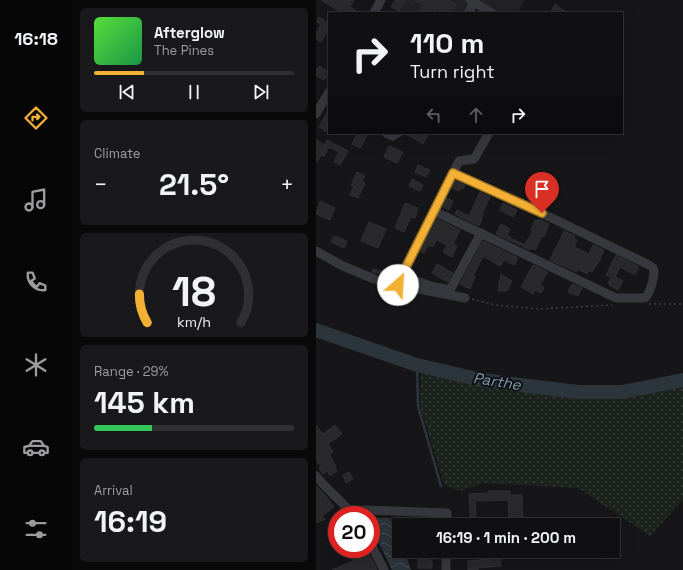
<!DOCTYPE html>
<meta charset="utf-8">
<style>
body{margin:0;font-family:"Space Grotesk",sans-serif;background:#19191b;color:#f1f3f6;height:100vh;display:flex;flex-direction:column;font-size:15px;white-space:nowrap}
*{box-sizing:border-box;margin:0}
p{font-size:13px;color:#9c9d9f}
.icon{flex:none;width:22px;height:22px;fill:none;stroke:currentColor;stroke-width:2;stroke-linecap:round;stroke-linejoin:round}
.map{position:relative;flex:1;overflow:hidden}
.details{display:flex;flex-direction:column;gap:8px;padding:8px;background:#09090a;width:244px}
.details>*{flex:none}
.hud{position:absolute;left:12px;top:12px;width:295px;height:122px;border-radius:0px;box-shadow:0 4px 16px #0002,0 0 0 1px #303032;background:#101012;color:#f1f3f6;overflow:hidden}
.speed{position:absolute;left:12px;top:506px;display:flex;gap:8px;font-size:20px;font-weight:700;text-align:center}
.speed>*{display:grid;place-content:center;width:52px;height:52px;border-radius:50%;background:#101012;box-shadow:0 4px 16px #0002,0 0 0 1px #303032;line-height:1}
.speed .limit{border:6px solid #d22;background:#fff;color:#111}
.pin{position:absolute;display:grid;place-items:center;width:34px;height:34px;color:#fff;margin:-41px -17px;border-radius:50% 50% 50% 0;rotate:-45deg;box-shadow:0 0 4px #0007}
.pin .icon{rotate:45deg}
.me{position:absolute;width:44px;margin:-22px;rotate:26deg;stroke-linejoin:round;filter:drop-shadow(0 0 3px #0008)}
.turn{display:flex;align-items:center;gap:14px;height:84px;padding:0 16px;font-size:18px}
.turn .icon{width:52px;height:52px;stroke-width:2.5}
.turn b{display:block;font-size:28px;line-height:34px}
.lanes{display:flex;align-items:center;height:38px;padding:0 16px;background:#0003;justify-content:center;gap:20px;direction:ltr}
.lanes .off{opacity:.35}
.big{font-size:30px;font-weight:600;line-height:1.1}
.details .card{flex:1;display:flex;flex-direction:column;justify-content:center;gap:6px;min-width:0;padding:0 14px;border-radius:6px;background:#19191b}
.details .dial{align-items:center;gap:0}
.dial svg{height:104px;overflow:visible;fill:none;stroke:#303032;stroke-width:7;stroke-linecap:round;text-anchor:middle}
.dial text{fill:#f1f3f6;stroke:none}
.song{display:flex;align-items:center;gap:12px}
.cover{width:48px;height:48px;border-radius:6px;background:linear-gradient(135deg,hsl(110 70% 55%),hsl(140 70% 35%))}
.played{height:4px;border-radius:2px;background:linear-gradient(90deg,#f2b134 25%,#303032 25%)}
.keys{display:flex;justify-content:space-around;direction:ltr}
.heat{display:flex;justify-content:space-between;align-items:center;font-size:22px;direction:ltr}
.charge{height:6px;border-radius:3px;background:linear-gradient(90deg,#34c759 29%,#303032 0)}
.trip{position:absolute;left:76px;top:518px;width:228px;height:40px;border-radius:0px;background:#101012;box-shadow:0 4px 16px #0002,0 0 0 1px #303032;font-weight:600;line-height:40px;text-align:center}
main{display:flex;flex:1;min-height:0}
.tab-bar{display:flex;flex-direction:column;width:72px;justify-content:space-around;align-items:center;background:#060607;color:#9c9d9f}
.tab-bar .icon{width:28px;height:28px}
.tab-bar .selected{color:#f2b134}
.tab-bar b{font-size:18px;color:#f1f3f6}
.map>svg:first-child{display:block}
.built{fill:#222225}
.grass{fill:url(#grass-dots)}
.water{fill:url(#water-waves)}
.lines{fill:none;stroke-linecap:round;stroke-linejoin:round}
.stream{stroke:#2c353c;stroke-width:2.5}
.river{stroke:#2c353c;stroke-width:14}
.building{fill:#29292c;stroke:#303034;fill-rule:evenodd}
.path{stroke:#3d3f44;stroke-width:1.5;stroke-dasharray:2 3;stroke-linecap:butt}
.minor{stroke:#37383d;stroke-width:9}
.route-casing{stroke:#9d7322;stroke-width:10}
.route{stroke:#f2b134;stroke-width:7}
.labels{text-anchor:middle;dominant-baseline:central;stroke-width:4;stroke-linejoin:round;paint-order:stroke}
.water-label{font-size:15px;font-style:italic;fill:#7f9bb3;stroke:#111113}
</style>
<main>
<nav class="tab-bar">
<b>16:18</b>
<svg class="icon selected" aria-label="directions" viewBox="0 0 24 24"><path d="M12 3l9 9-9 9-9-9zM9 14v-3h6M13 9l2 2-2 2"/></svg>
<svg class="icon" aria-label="music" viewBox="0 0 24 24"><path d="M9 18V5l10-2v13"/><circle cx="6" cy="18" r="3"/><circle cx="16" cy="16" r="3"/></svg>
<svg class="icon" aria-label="phone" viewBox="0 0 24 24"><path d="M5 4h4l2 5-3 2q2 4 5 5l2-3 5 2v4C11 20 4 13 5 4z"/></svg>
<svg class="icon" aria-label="climate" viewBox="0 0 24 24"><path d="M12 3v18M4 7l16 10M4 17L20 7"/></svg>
<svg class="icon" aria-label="car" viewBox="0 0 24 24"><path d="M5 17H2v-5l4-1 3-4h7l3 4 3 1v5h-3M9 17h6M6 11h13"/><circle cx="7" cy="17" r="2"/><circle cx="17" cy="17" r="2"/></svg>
<svg class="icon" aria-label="filters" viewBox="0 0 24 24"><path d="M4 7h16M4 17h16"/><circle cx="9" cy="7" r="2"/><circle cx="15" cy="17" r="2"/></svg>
</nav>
<section class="details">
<div class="card">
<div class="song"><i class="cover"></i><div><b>Afterglow</b><p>The Pines</p></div></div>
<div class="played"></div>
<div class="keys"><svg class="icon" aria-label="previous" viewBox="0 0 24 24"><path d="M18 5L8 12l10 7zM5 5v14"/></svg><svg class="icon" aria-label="pause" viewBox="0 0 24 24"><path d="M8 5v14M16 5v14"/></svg><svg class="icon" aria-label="next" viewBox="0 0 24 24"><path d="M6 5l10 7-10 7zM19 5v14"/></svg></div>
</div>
<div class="card"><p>Climate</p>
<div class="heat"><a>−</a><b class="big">21.5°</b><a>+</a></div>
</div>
<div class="card dial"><svg viewBox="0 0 100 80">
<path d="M14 69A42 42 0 1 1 86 69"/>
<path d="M14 69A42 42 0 0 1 8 47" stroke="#f2b134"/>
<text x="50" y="56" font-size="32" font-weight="700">18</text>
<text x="50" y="72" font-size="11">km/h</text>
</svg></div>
<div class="card"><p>Range · 29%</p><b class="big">145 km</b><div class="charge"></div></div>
<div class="card"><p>Arrival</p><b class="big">16:19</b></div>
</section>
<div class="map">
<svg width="367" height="570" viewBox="0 0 367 570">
<defs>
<pattern id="grass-dots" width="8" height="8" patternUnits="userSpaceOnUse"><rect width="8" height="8" fill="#1c231d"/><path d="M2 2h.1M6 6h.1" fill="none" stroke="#3a403c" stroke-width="1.8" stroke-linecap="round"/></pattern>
<pattern id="water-waves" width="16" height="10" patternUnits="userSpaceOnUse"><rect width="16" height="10" fill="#2c353c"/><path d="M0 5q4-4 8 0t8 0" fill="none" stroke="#485056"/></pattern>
</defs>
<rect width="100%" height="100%" fill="#161618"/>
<path class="built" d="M90,0H153L146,13H83Z
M160,0H209L201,13H182Z"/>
<path class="grass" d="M105,369L169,385L257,395H307L367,385V500L334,536L262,488L167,483L143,491L128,484L104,406Z"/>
<path class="water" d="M55,518H73L83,538V551H88L95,570H76L55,527Z"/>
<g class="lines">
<path class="stream" d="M101,365L102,406L125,486"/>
<path class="river" d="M0,330L101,365L161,379L212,386L262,392H306L367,380"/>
</g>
<path class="building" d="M5,0H38L34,7L44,13H26Z
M79,0H90L83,11L75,7Z
M98,0H132L140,4L135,13H128L120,8L117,13H102L108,6Z
M239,4L245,9L252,13H234Z
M3,17L13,23V29L5,42L0,39V33L5,25L0,22Z
M3,66L13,71L8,80L0,76V70Z
M13,108V128L11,132L3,127Z
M41,133H52L44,148L36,144Z
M88,133H109L112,135L107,144Z
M0,140L13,147L8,156L5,155L0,163Z
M11,140L32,151L24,165L18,162L23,152L9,145Z
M73,146L87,152L81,163L68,157Z
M102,165L114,170L110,177L99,172Z
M41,172L49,176L46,182L49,183L42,198L34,195L38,186L35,185Z
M96,179L107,185L104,191L93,186Z
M140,181L149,185L147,189L145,188L143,191L136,188Z
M164,192L174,197L166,214L167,215L165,219L166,220L163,226L139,214L141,210L153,216Z
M131,198L137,201L133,210L127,207Z
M4,201L19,208L14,220L0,214Z
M89,203L102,208L99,218L95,217L88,232L79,228Z
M187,203L201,210L197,217L184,210Z
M121,219L144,230L137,244L141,246L136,257L127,252L131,245L120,240L117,247L112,245L108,253L104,252Z
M222,219L233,224L228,237L226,236L219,250L215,248L214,250L207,247L217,231L215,230L219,220L221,221Z
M53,222L70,229L62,248L45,241Z
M185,224L194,229L191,235L194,237V238L207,244L206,246L180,234Z
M248,231L259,236L258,238L261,240L258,247L273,254L277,245L288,250L284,258H285L276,272L273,270L271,274L262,269L261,272L234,260Z
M18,236L31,241L28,248L15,242Z
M167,241L202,258L198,265L188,260L184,266L167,256L157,276H159L154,289L144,284Z
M300,255L323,267L319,275L304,267L299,277L307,281L302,290L293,285L294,284L292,283L295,277L290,275Z
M121,264L137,273L132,282L116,273Z
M217,265L232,272L224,285L228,287L225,293L219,290L217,294L205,287Z
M57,269L74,273L73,276L56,272Z
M185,274L196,281L191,291H182Z
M256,284L266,288L262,296L252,292Z
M0,425L7,434L19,425L26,434L12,444L17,452L13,454L20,466L19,467L21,471L14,476L11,471L7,474L3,468L5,467L0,460Z
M33,472L37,479L30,483L27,475Z
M0,486L9,495L18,507L6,516L9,519L0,523Z
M172,491H194V495H206L207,525H152V518H154L153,494L172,493ZM192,500L193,518H160L159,501Z
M32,549H48L51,555L53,554L61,570H16L37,561Z
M102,551H112L110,556L113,560L116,561V568H102Z
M173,551H208V557L184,558L185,566L162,568V570H152V561L173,559Z"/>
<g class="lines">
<path class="path" d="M156,299L179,305L223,309L296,305
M333,304H367"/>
<path class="minor" d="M154,0L176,13
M58,13L65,0
M152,13L158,2
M0,114L13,92
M70,133L77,136L82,133
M137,173L143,161L158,159L173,133
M0,251L27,266L58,279L82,285L149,298
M86,275L114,286L134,290L165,233
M82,285L83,280L137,173L240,220L331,264C333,265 336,267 337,268C340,273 334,294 329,298H300L118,211
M0,476C11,490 26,501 37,515
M37,515L49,510L131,513V525
M55,544L68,570
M116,555L130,554
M130,570V551"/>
</g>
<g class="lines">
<defs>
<path id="route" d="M82,285L83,280L86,275L137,173L226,213"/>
</defs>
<use href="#route" class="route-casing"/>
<use href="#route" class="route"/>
</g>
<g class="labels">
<g class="water-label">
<text transform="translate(181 381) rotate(9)">Parthe</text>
</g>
</g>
</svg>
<div class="speed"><div class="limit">20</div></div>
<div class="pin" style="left:226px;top:213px;background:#d93025"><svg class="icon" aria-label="arrive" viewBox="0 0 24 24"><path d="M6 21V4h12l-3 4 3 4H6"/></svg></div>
<svg class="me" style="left:82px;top:285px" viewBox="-20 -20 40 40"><circle r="19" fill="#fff"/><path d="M0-13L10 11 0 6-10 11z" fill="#f2b134"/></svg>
<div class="trip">16:19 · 1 min · 200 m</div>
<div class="hud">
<div class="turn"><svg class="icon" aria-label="right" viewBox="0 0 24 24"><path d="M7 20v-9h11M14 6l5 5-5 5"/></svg><div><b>110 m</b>Turn right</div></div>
<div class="lanes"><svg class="icon off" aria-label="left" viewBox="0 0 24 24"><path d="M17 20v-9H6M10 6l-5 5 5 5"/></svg><svg class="icon off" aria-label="ahead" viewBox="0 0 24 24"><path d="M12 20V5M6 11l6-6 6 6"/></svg><svg class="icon" aria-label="right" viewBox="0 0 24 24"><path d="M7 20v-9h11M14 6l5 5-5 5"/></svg></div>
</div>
</div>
</main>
